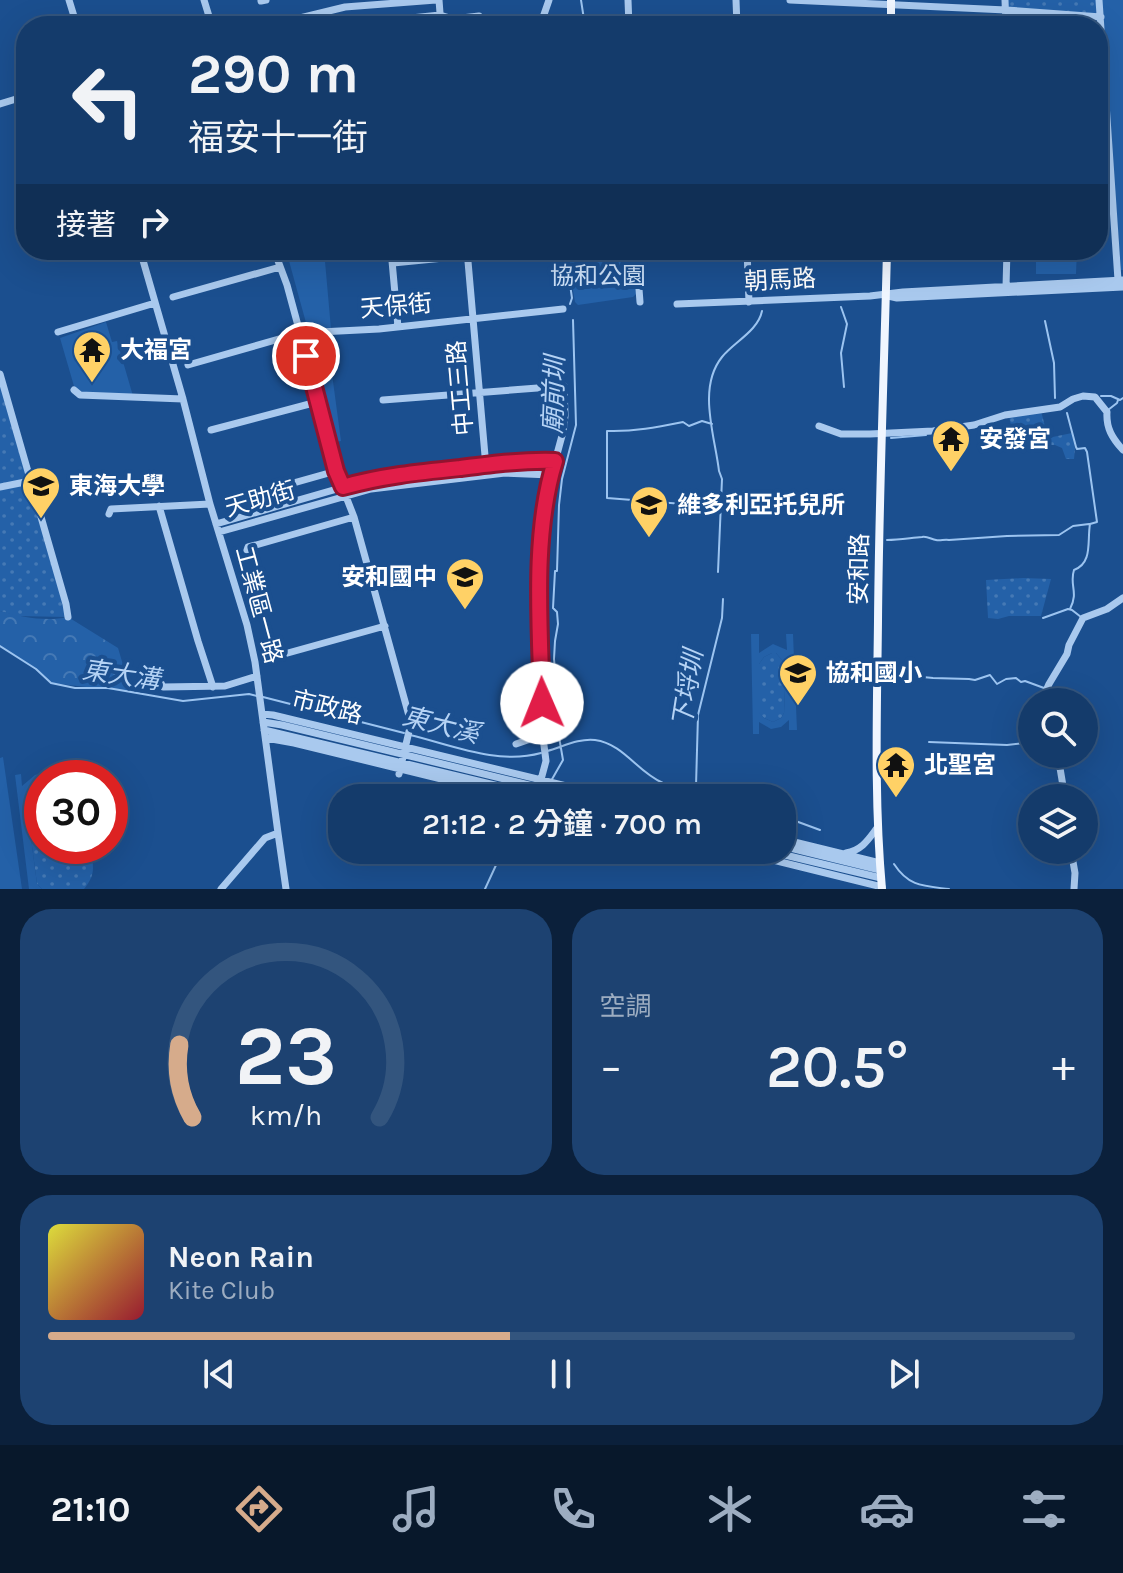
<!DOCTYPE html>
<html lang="zh-TW">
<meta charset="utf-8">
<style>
body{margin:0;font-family:Karla,"Noto Sans TC",sans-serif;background:#1d4271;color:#f1f3f6;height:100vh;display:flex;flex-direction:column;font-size:30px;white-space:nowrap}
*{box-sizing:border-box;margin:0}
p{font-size:26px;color:#9dadc1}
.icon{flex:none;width:44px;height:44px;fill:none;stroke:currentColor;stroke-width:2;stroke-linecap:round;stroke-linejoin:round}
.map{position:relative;height:889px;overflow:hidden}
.drawer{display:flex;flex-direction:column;gap:20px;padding:20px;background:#0b203b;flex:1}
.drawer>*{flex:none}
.guide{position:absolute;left:16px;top:16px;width:1092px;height:244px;border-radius:32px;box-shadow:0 8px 32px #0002,0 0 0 2px #33557e;background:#143b6b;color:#f1f3f6;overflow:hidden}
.buttons{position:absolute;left:1018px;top:688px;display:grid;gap:16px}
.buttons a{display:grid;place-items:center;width:80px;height:80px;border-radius:50%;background:#143b6b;box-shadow:0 8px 32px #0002,0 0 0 2px #33557e;font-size:40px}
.speed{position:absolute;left:24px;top:760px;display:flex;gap:16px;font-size:40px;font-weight:700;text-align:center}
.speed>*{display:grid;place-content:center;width:104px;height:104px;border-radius:50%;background:#143b6b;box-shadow:0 8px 32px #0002,0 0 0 2px #33557e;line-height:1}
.speed .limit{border:12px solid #d22;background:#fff;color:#111}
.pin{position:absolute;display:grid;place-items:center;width:68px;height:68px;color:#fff;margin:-34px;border:4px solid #fff;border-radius:50%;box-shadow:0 2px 8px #0007}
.me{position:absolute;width:88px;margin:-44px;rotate:359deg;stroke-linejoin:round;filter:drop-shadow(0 0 6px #0008)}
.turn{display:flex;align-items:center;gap:28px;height:168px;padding:0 40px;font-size:36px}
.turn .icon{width:104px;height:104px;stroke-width:2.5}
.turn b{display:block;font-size:56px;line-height:68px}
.then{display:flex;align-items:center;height:76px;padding:0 40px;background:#0003;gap:16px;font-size:30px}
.big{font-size:60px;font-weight:600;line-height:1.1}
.drawer .card{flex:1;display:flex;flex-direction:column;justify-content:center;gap:12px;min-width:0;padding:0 28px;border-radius:32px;background:#1d4271}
.drawer .dial{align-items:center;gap:0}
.dial svg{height:208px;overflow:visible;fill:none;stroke:#33557e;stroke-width:7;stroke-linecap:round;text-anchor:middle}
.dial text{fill:#f1f3f6;stroke:none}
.song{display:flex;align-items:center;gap:24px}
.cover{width:96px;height:96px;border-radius:12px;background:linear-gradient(135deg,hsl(60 70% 55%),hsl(350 70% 35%))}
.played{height:8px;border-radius:4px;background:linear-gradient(90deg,#d6ab8b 45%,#33557e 45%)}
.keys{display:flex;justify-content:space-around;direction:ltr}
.heat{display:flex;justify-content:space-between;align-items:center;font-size:44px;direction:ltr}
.drawer .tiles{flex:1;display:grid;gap:20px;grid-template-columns:1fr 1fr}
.card:last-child{grid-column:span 2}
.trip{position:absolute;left:328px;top:784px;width:468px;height:80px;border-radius:32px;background:#143b6b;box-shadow:0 8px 32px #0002,0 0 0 2px #33557e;font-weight:600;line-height:80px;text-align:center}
.tabs{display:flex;height:128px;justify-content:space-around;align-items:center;background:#08182b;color:#9dadc1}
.tabs .icon{width:56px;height:56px}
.tabs .active{color:#d6ab8b}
.tabs b{font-size:36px;color:#f1f3f6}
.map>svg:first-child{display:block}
.grass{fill:url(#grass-dots)}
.forest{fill:url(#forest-crowns)}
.green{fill:#2461a8;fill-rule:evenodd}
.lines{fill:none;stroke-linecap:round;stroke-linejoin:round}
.stream{stroke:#9cc4f0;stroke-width:2}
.minor{stroke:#a9c9ee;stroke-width:7}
.major{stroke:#f0f6ff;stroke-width:8}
.route-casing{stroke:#92132f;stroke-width:20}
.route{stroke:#e11d48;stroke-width:14}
.labels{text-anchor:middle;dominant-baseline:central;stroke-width:8;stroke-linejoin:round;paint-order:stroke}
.park-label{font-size:24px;fill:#cfe3fa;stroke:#1b4f8f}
.street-label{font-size:24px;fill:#fff;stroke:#1b4f8f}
.poi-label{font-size:24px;font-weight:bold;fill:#fff;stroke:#1b4f8f;text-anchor:start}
.water-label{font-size:26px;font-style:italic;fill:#b5d3f5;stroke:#1b4f8f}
</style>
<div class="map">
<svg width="1123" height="889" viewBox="0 0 1123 889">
<defs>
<pattern id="grass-dots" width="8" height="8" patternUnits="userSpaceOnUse" patternTransform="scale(2)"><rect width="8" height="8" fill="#2461a8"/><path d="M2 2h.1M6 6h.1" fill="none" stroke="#4579b5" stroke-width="1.8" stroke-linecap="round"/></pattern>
<pattern id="forest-crowns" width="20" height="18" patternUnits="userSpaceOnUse" patternTransform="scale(2)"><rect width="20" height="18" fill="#2461a8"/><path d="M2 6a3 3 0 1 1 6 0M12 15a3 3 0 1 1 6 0" fill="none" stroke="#4579b5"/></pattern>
</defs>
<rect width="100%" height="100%" fill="#1b4f8f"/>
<path class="grass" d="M1008,0H1097L1098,14L1008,9Z
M0,374L68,617L17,616L0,611Z
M1041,411L1048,438L1072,433L1075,449L1074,459H1066L1062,448L1055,445H1047L1033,449L1031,447L1016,451L1009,416Z
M1023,578L1051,579L1041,616H1009L998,619L988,618L986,580Z
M772,653H776L786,665L784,713L781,718L773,722L764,718L759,713V664L764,657Z
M42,782V846H90C93,865 97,873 84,889H42L37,884L26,800L32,789Z"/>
<path class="forest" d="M0,611C22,617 46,622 68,617L118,648L131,692L51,683L36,669L0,646Z"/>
<path class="green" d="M1100,0H1123V270H1121Z
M286,250H324L331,329L308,330Z
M566,250H634L636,294L633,297L578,305L575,302Z
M1036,250H1077L1076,274H1036Z
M106,322L112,342L117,341L133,396L76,393L60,338Z
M330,359L341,441L336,442L313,361Z
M751,634H759V653L773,644L787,650L786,634H793L797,730H789V720L781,727L771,729L759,722V734H753ZM772,653H776L786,665L784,713L781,718L773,722L764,718L759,712V664L764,657Z
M3,757L22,889H0V758Z
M49,771H66L82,778H42V782C33,786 29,792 26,800L37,884L42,889H29L15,775L21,774L22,786L35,775Z"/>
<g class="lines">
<path class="stream" d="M581,0L585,26
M565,250L572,298L570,304
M841,307L847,324L841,353L844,387
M1045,321L1054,363L1055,398
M1101,396H1111L1120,400L1123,398
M1108,410L1117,403L1118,400
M1067,413L1076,447L1077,449L1085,448L1087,452L1097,522L1090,524C1087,541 1093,563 1074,570C1069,585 1079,592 1070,609
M712,424L702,421L689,426L683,422C658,427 633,432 607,431V498L721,507
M891,438L926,435
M887,540C899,540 910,538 922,537C927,536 931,539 936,540C940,541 945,539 949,540L1007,536L1059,535L1073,526L1089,524
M718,572L722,479L719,471C715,436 697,388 722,357C734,342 758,331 762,311
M1043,618L1068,609L1072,610L1081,617
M0,646L36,669L51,683L75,688H108L183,701L249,694L257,696
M889,670L896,671L902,675L933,678L969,679L975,680L990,675L997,684L1006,679L1016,678L1021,682L1025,681L1044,688
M263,697L404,733
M410,735C452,745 497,765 541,753
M929,742L1007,745L1032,742
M547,751C562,747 579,738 595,740C624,744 637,772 663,783C677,788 692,786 707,785C722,784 741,790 754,798
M551,781L563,760L558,731L559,713L554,659L555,641L558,624L557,612L553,608L555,571H557L559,505L562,479L576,425L573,320
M696,786L698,715L722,618L723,599
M782,816L820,830
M894,864C909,887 924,886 949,889
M485,889L503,850"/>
<path class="minor" d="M69,0L77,26
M204,0L212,26
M439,0L441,26
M628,0L629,26
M736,0L737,26
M790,0L1006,10L1101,17
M1005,0L1006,26
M1099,0L1118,280
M261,1L266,0
M188,26L210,20
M267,26L345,7L436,0
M334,26L440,15L453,19L479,16
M540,26L549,0
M0,104L26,96
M140,250L183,399L210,504L247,625L255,662L278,833L265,838L221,889
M274,250L287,285L300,333L336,471L354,517L411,723L399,774
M391,250L398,327
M467,250L486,467
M636,250L640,302
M747,250L749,302
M393,263L524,250
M1006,287L1007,250
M888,296L897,298L1123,287
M173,297L280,267
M677,304L870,296L903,292L1123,280
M58,332L155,303
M188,365L300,333L379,329L563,309
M0,374L66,604L68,617
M74,390L80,395L183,399
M383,400L564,386L565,416L563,432L547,491L539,567L542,730L546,761L536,798
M819,426L841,434H870L933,431L974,425L1005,415L1060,407L1073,399L1083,396L1095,397L1107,412C1106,428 1112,438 1123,450
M211,430L317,402
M0,487L30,481
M230,501L336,471
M159,506L198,641L213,687
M109,514L111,509L210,504
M216,524L375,478L486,465L536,461H555
M219,532L371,489L505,473L551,475
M247,550L248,547L256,545L354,517
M277,656L385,626
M159,679L163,687L225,686L257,676
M1041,702L1049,684L1067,654L1069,645L1083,618L1107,609L1123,598
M262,714L273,715L616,798
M263,722L282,725L583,798
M264,730L550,798
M266,738L294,743L519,798
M516,744L542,735
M1048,754L1060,768L1065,798
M278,833L286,889
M782,839L880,863
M782,846L880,870
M732,850L882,887
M764,850L881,878
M1071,850L1075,873L1074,889
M846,853C862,850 868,840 877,828"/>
<path class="major" d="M891,26V0
M882,889C874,800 877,711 878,621C879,497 884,374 887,250"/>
</g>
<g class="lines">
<defs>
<path id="route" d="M306,356L336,471L343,487C381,476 421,472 460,468C492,464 523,460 555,461C532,535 540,626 542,703"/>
</defs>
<use href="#route" class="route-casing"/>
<use href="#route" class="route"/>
</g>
<defs>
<symbol id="temple-pin" viewBox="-11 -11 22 30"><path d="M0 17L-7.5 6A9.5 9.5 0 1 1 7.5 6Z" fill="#ffd166" stroke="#1b4f8f"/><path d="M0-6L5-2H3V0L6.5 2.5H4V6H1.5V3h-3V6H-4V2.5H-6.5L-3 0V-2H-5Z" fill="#111"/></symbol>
<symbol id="university-pin" viewBox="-11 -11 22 30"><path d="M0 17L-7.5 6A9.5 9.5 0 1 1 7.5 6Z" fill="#ffd166" stroke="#1b4f8f"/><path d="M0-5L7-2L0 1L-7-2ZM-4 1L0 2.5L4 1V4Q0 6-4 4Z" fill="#111"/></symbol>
<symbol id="school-pin" viewBox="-11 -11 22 30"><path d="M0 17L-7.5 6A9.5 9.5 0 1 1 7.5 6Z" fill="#ffd166" stroke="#1b4f8f"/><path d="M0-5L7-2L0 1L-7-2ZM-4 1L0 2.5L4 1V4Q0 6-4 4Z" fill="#111"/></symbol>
</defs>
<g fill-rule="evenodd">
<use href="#temple-pin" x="70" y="328" width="44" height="60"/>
<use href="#temple-pin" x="929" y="417" width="44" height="60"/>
<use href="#university-pin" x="19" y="464" width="44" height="60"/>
<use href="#school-pin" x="627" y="483" width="44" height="60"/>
<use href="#school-pin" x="443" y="555" width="44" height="60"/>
<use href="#school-pin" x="776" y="651" width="44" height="60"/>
<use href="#temple-pin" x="874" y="743" width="44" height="60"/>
</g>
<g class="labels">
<g class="park-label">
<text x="598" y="276">協和公園</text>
</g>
<g class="street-label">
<text transform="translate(780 280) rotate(-3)">朝馬路</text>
<text transform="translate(396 306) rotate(-5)">天保街</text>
<text transform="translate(460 388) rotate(-95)">中工三路</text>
<text transform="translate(260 499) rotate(-16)">天助街</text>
<text transform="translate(859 569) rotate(-89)">安和路</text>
<text transform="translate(259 605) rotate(75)">工業區一路</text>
<text transform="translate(327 707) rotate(14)">市政路</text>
</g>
<g class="poi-label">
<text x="120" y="350">大福宮</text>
<text x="979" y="439">安發宮</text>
<text x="69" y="486">東海大學</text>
<text x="677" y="505">維多利亞托兒所</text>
<text x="437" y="577" text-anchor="end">安和國中</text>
<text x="826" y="673">協和國小</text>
<text x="924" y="765">北聖宮</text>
</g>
<g class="water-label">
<text transform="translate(554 395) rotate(-88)">廟前圳</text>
<text transform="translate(121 675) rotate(8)">東大溝</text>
<text transform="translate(688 689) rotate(-81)">下埒圳</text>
<text transform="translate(441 725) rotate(14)">東大溪</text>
</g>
</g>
</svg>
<div class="buttons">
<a><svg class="icon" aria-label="search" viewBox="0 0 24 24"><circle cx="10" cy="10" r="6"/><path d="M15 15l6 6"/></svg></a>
<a><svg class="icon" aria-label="layers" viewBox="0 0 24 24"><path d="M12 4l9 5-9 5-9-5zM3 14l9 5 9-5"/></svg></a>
</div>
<div class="speed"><div class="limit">30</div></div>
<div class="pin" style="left:306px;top:356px;background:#d93025"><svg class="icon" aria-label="arrive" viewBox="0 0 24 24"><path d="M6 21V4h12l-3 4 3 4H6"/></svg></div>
<svg class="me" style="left:542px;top:703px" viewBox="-20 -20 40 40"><circle r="19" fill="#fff"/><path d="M0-13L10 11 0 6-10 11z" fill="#e11d48"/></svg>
<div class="trip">21:12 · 2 分鐘 · 700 m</div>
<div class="guide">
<div class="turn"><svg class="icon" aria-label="left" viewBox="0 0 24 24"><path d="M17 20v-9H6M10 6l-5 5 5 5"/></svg><div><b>290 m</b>福安十一街</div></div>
<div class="then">接著<svg class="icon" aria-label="right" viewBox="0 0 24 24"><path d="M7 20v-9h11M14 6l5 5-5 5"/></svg></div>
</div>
</div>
<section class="drawer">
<div class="tiles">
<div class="card dial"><svg viewBox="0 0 100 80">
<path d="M14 69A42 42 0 1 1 86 69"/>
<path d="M14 69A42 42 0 0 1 9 41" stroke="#d6ab8b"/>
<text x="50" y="56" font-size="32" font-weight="700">23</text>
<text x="50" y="72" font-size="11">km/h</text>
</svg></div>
<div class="card"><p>空調</p>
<div class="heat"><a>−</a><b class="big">20.5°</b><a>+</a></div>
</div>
<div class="card">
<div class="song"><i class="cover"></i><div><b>Neon Rain</b><p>Kite Club</p></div></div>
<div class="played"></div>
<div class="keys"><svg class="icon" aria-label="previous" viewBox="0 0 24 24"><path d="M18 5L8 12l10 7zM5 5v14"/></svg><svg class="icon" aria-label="pause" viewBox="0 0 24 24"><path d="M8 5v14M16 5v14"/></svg><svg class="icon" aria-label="next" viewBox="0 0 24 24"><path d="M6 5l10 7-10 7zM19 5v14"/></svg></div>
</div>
</div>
</section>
<nav class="tabs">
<b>21:10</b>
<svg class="icon active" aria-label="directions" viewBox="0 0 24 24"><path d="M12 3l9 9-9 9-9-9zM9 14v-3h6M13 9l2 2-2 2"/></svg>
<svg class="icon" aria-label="music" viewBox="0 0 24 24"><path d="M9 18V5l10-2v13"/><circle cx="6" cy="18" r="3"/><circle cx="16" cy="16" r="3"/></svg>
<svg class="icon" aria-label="phone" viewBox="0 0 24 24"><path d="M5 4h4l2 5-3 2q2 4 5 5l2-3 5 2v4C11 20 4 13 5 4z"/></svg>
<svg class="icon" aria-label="climate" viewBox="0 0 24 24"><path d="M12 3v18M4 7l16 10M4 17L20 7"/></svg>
<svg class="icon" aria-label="car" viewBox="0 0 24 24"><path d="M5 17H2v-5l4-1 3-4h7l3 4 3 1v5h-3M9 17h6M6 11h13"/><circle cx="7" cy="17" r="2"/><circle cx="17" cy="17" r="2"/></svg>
<svg class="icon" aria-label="filters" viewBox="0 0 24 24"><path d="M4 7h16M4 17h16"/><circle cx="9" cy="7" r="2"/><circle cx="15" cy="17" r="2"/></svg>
</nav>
